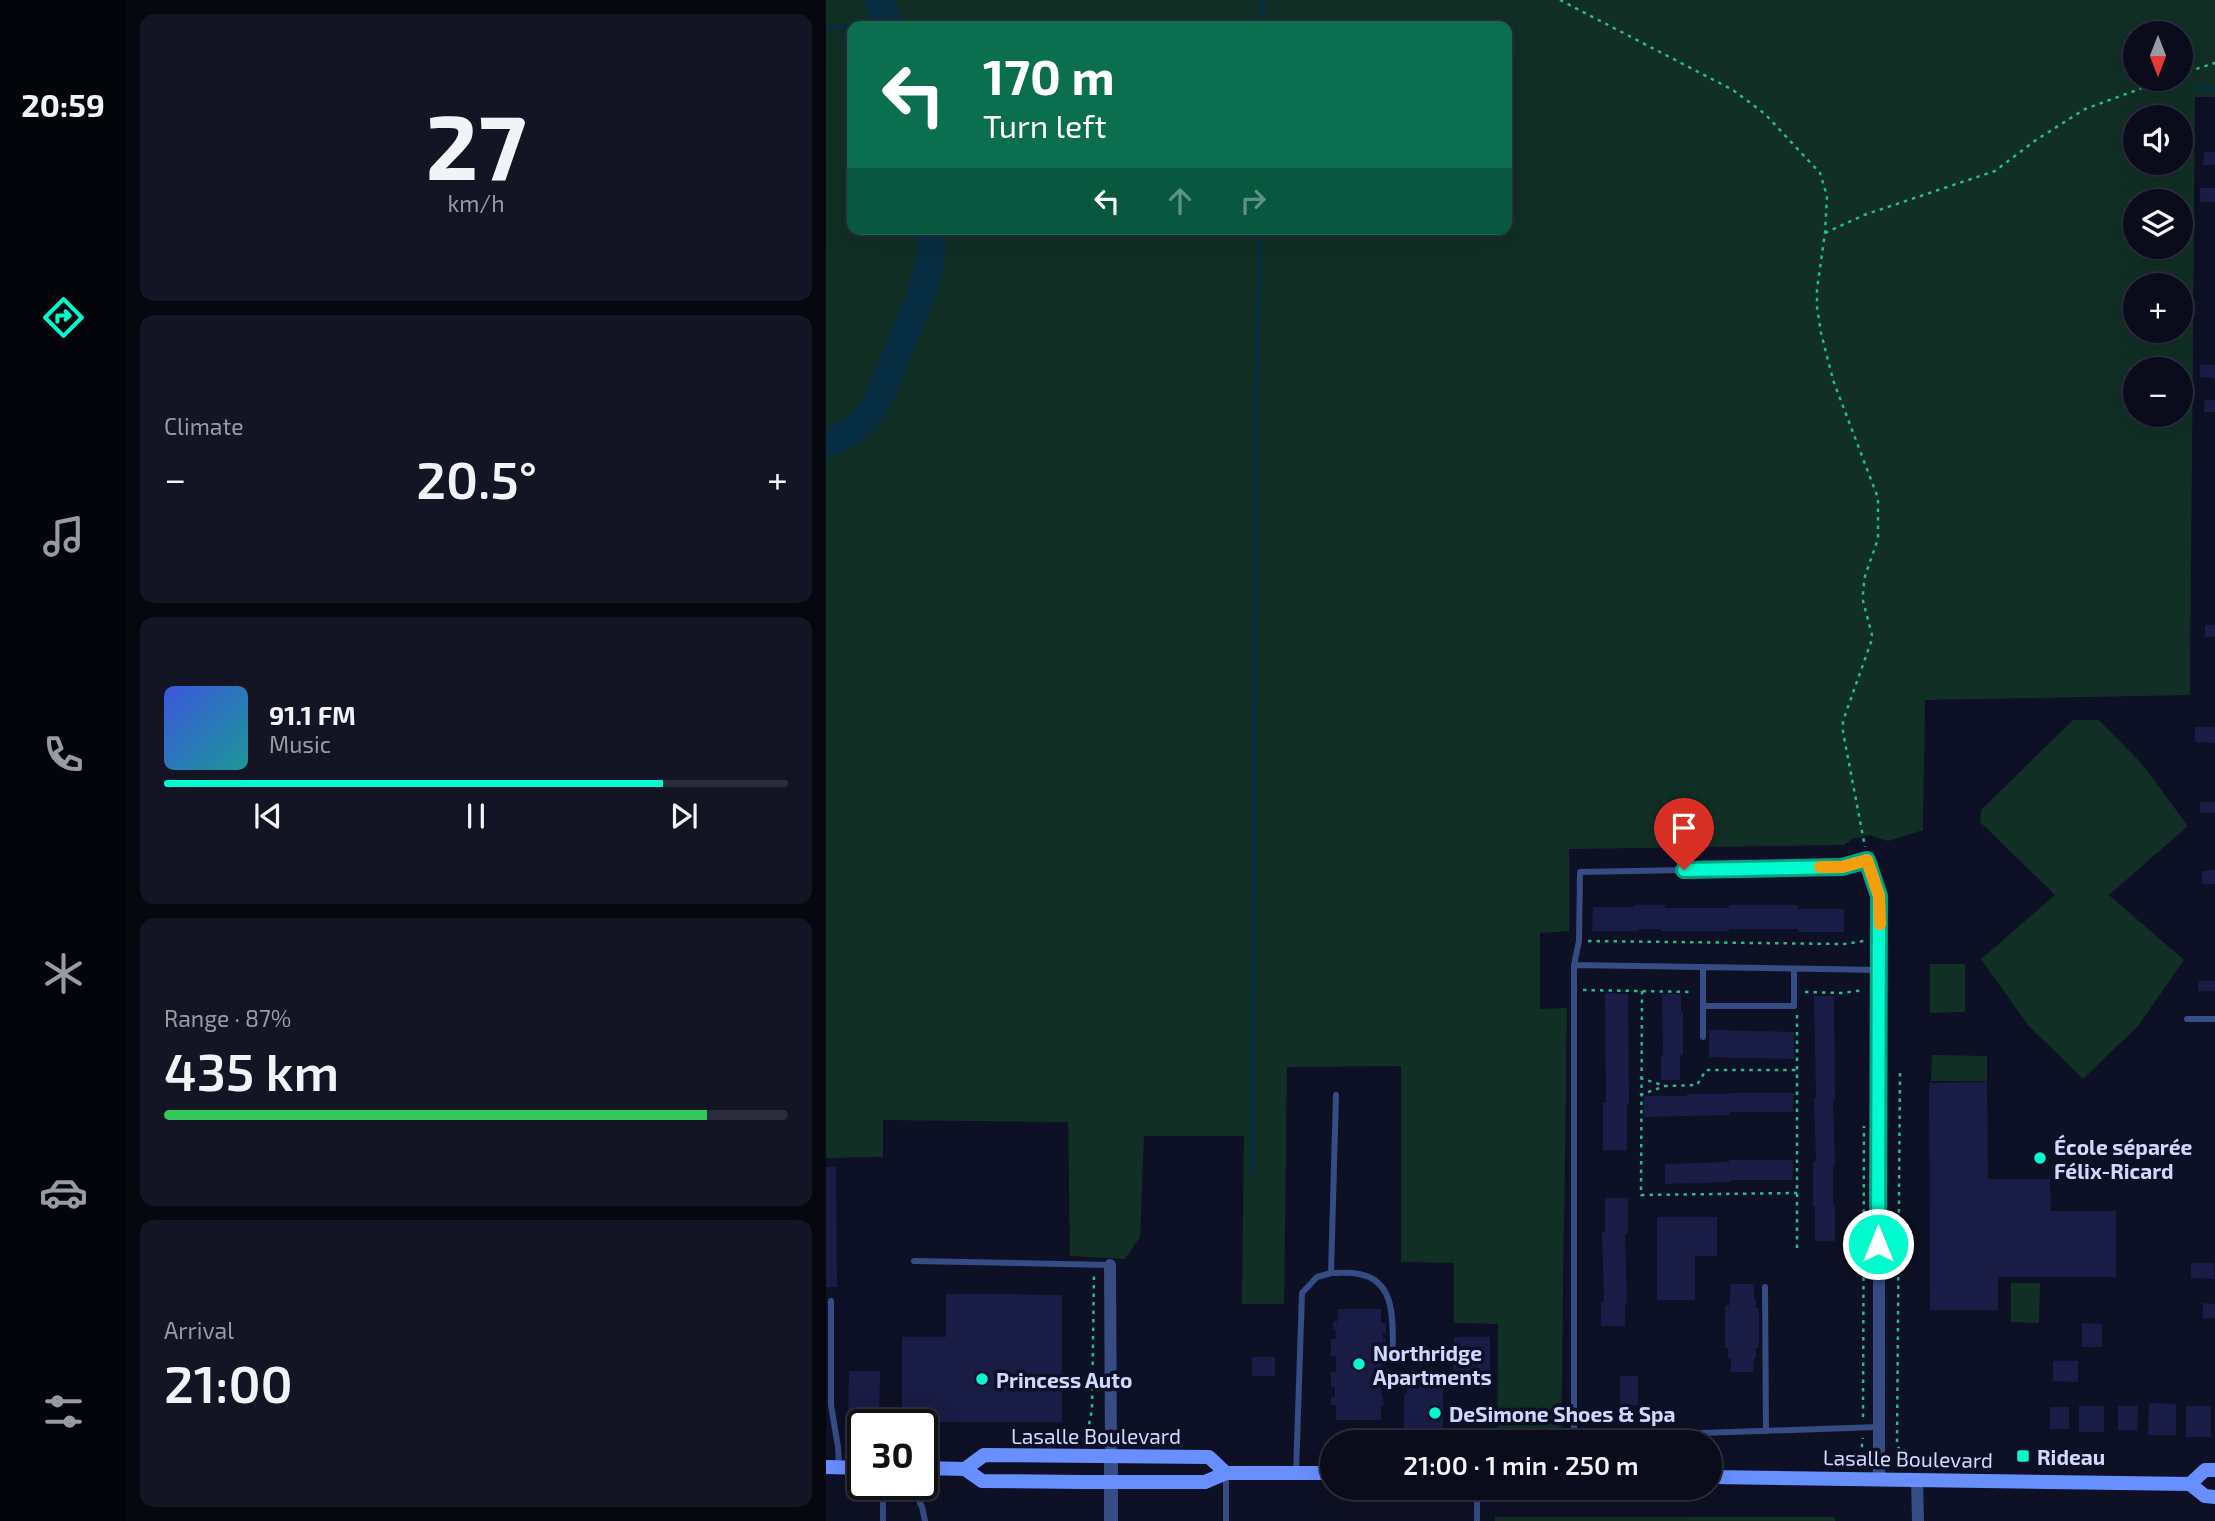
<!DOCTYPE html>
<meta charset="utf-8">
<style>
body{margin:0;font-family:"Exo 2",sans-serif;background:#131525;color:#f1f3f6;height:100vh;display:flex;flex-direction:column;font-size:26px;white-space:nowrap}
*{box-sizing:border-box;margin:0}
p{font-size:23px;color:#999ba3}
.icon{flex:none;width:38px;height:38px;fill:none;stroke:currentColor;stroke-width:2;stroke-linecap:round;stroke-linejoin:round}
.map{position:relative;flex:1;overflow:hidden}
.side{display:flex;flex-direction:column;gap:14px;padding:14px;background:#06070f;width:700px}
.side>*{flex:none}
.top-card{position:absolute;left:21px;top:21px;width:665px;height:214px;border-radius:14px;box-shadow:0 7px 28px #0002,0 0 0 2px #2a2c3b;background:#0b6e4f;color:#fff;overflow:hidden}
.needle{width:46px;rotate:180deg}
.tools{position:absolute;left:1297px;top:21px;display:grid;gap:14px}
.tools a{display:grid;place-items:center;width:70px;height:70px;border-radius:50%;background:#0a0c1c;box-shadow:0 7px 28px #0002,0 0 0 2px #2a2c3b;font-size:35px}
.speed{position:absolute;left:21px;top:1409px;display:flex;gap:14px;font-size:35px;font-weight:700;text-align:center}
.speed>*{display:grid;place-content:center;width:91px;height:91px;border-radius:50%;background:#0a0c1c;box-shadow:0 7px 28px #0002,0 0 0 2px #2a2c3b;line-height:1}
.speed .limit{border:4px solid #111;border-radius:10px;background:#fff;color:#111}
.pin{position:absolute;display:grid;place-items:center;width:60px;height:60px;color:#fff;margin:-72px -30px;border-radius:50% 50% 50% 0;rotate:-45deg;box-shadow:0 0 7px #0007}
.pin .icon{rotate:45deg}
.me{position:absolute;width:77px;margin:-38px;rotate:0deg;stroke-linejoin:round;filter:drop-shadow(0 0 5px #0008)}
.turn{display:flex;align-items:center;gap:24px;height:147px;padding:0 21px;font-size:32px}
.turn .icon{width:91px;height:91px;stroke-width:2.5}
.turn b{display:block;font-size:49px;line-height:60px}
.lanes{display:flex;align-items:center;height:66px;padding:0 21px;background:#0003;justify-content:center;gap:35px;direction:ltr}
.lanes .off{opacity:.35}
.big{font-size:52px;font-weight:600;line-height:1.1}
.side .tile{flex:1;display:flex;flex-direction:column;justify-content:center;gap:10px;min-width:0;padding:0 24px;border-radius:14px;background:#131525}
.side .dial{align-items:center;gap:0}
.dial b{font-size:91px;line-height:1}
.song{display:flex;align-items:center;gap:21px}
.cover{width:84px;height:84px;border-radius:10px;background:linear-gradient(135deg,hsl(230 70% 55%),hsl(180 70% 35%))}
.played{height:7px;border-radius:4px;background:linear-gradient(90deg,#00fcce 80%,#2a2c3b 80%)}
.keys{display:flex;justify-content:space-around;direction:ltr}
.heat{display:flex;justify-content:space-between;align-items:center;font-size:38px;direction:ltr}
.charge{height:10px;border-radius:5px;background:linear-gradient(90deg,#34c759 87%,#2a2c3b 0)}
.trip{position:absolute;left:494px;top:1430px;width:402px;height:70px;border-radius:35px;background:#0a0c1c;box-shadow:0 7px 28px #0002,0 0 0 2px #2a2c3b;font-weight:600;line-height:70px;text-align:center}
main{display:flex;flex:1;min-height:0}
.tabs{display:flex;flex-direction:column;width:126px;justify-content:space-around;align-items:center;background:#04050b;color:#999ba3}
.tabs .icon{width:49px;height:49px}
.tabs .current{color:#00fcce}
.tabs b{font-size:32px;color:#f1f3f6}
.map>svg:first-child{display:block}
.green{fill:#112f25;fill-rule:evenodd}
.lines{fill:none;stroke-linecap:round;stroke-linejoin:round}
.stream{stroke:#082e43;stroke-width:4.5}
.river{stroke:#082e43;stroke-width:28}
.building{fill:#191d46}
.path{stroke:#2bb988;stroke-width:2.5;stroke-dasharray:3.5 5;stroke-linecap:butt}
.service{stroke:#374b85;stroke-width:6}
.minor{stroke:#374b85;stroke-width:12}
.tertiary{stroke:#374b85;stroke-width:14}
.secondary{stroke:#688fff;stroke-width:14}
.route-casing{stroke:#00a486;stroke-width:18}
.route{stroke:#00fcce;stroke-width:12}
.slow{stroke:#f59e0b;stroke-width:12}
.poi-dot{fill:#00fcce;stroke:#0e1025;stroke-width:2.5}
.labels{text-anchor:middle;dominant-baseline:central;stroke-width:7;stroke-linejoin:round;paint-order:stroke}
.poi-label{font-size:21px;font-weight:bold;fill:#d1d9ff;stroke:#0e1025;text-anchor:start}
.street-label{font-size:21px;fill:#d1d9ff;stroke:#0e1025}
</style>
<main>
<nav class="tabs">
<b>20:59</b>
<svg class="icon current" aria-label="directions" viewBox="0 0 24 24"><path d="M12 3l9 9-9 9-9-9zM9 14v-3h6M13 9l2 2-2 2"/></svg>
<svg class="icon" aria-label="music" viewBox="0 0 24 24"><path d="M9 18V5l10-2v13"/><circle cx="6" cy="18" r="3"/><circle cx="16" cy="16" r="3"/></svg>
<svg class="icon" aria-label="phone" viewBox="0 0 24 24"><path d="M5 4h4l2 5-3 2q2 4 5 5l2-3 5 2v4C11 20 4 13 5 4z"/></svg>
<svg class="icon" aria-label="climate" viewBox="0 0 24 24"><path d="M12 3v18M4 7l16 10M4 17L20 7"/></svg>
<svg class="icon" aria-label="car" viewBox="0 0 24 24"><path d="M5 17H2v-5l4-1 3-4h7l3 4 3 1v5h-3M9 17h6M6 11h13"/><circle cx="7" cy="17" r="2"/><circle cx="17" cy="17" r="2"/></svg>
<svg class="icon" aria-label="filters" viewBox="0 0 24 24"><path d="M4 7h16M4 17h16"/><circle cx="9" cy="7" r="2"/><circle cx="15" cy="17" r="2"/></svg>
</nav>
<section class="side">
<div class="tile dial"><b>27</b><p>km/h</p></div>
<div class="tile"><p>Climate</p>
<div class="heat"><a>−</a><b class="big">20.5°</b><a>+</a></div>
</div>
<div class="tile">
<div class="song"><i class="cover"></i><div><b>91.1 FM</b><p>Music</p></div></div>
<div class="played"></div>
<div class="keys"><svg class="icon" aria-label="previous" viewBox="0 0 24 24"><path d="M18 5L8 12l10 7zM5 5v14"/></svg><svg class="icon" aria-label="pause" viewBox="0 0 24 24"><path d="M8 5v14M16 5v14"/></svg><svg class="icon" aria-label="next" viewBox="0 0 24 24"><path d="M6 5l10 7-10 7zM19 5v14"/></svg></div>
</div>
<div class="tile"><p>Range · 87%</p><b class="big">435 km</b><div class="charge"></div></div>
<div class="tile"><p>Arrival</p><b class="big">21:00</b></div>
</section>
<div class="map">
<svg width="1389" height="1521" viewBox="0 0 1389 1521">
<rect width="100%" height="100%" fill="#0e1025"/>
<path class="green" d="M0,0H1389V97H1369L1364,695L1099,700L1097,830L1062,841L1044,835L1026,839L1018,845L743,849V931L714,933V1009L741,1008L735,1442H671L672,1324L628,1323V1263L575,1262V1066L461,1067L458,1304H416L418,1136H318L314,1237L299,1259L244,1256L242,1122L57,1120V1157L0,1158ZM26,26H681V229H26ZM1309,33H1354V79H1309ZM1309,117H1354V163H1309ZM1309,201H1354V247H1309ZM1309,285H1354V331H1309ZM1309,369H1354V415H1309Z
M1247,720H1273L1316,764L1362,826L1283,895L1358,960L1312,1026L1257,1079L1202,1025L1155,959L1229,895L1154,822L1155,810Z
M1104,964H1139V1012L1104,1013Z
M1106,1055L1161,1056V1081H1105Z
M1185,1283H1214L1213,1323L1185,1322Z
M669,1517H1009V1521H669Z"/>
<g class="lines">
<path class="stream" d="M437,0V26
M38,26H65
M0,27H26
M1371,89H1389
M427,1173L430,418L434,229"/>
<path class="river" d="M52,0L65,26
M0,445L29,429L44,414L57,389L94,299L102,272L106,252L103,229"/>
</g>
<path class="building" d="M1378,152H1389V165H1377Z
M1374,188H1389V202H1374Z
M1374,365H1389V378L1374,377Z
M1379,400H1389V412H1378Z
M1379,625H1389V637H1379Z
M1369,727H1389V743L1369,742Z
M1374,802H1389V813H1374Z
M1389,870V884H1376V871Z
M808,905H839V908H903V905H972V909H1018V932H972V929H903V931H835V929H812V931H766L767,907H808Z
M1372,981H1389V991H1372Z
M779,993L802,994L803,1104H801V1150H777V1103H780Z
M836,994H855V1012H857V1055H854V1080H835V1055H837Z
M988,996H1008L1009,1100H1007L1009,1165H1007V1205H1009V1241H989V1206H987V1162H990L988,1098H990Z
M883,1030L968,1032V1059L883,1057Z
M1161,1082L1162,1179H1224L1225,1211H1290V1277H1172V1310H1104L1103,1083Z
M904,1093H968L967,1112H904V1115L818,1117V1096H861V1094H904Z
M903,1160H967V1180H904V1182L839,1184V1164L903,1162Z
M0,1167H10L11,1287H0Z
M779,1198H802V1234H799L801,1303H799V1326H775V1302H778L776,1232H779Z
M831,1217H891V1256H869V1300H831Z
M1365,1263H1388V1279L1365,1278Z
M905,1284H928V1299H930V1308H933V1348H930V1358H928L927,1372H905V1358H902V1348H899V1306H903Z
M120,1294L236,1295V1422H76V1337H120Z
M1377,1303L1389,1304V1318H1377Z
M512,1309H555V1323H560V1333H557V1339H560V1356H556V1372H560V1389H555L558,1405H555V1420H510V1405H505V1397H509V1387H505V1372H510V1356H505V1339H510V1330H507V1322H511Z
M1256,1323L1276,1324V1347H1256Z
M628,1337H664V1383H627Z
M426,1357H449V1376H426Z
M1227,1361H1252V1382L1227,1381Z
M23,1371H54L53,1420L22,1419Z
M794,1376H812V1405H794Z
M581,1382H605V1385H617V1436L590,1438V1436H578V1394H581Z
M1323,1403L1350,1404V1435H1322Z
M1253,1406H1278V1432H1253Z
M1292,1406H1312L1311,1430H1292Z
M1360,1406H1385V1437H1360Z
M1224,1407H1243V1429H1224Z"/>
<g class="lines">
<path class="path" d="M734,0L907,90L939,114L994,173L1001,196L999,233L991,289V307L995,333L1007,380L1052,498V539L1039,576L1037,591V601L1046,635L1045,642L1017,721V732L1039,847
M1354,74L1389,63
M999,233L1038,215L1169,171L1210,140L1259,109L1341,79
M762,941L1018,944L1038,941
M757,990L866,992
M816,991L815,1195L971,1193
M979,992L1016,993L1038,990
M971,1015V1253
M1074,1073L1071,1444L1077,1458
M814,1078L839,1086L871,1085L880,1070H972
M814,1095L839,1086
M1037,1417L1038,1126
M257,1440L262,1429L266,1410L268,1274
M1025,1458L1035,1453L1037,1438"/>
<path class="service" d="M748,965L753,941L754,872L1016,867L1041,860
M877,967V1006H968V969
M877,1006V1037
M1361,1019H1389
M88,1261L284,1265
M505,1273C514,1273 524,1272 533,1274C572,1281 566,1325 567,1356
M939,1287L940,1431
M5,1301V1405L12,1447L13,1466
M748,1442V965L1054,970
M766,1442L876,1433L1052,1427
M470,1473L476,1293L491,1277L505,1273L510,1095
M400,1474V1521
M57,1484V1521
M85,1484L96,1507L99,1521
M651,1521V1488"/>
<path class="minor" d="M1041,860L1053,896V1479
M284,1265L285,1455
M1091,1479L1092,1521"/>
<path class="tertiary" d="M285,1521V1455"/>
<path class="secondary" d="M0,1467L37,1468
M96,1468L139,1469L156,1481L256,1482H379L400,1473H506
M139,1469L158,1455L383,1457L400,1473
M884,1477L1364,1484L1379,1496L1389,1497
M1364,1484L1379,1470H1389"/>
</g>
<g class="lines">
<defs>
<path id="route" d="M858,870L1016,867L1041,860L1053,896L1052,1244"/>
</defs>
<use href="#route" class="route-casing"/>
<use href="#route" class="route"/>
<path class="slow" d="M994,867H1016L1041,860L1053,896L1054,924"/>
</g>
<g class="poi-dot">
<circle cx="1214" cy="1158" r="7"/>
<circle cx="533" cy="1364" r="7"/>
<circle cx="156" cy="1379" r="7"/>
<circle cx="609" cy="1413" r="7"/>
<rect x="1190" y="1449" width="14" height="14" rx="3.5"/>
</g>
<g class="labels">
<g class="poi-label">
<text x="1228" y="1146">École séparée<tspan x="1228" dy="24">Félix-Ricard</tspan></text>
<text x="547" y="1352">Northridge<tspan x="547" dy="24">Apartments</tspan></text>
<text x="170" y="1379">Princess Auto</text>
<text x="623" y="1413">DeSimone Shoes &amp; Spa</text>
<text x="1211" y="1456">Rideau</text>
</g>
<g class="street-label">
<text x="270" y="1435">Lasalle Boulevard</text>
<text transform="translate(1082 1458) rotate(1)">Lasalle Boulevard</text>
</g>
</g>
</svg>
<div class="tools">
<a><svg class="needle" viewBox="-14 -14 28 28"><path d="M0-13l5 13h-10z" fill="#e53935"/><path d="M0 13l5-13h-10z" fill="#999ba3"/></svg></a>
<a><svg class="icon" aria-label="sound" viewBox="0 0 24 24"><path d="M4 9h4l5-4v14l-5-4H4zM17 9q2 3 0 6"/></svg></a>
<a><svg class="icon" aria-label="layers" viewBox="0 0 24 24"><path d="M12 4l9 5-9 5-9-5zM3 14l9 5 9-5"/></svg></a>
<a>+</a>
<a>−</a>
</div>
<div class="speed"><div class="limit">30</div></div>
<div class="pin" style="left:858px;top:870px;background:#d93025"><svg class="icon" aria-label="arrive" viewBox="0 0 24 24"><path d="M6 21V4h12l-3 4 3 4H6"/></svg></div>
<svg class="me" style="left:1052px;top:1244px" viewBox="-20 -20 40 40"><circle r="17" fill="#00fcce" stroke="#fff" stroke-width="3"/><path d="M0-11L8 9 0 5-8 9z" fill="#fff"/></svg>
<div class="trip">21:00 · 1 min · 250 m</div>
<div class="top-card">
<div class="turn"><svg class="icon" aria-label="left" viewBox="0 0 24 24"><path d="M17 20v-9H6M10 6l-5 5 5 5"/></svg><div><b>170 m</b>Turn left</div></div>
<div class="lanes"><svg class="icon" aria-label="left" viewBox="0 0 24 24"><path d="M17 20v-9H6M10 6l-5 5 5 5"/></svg><svg class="icon off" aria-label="ahead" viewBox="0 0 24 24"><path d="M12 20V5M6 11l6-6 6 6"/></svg><svg class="icon off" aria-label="right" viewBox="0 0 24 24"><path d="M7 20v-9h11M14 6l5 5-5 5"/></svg></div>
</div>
</div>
</main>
